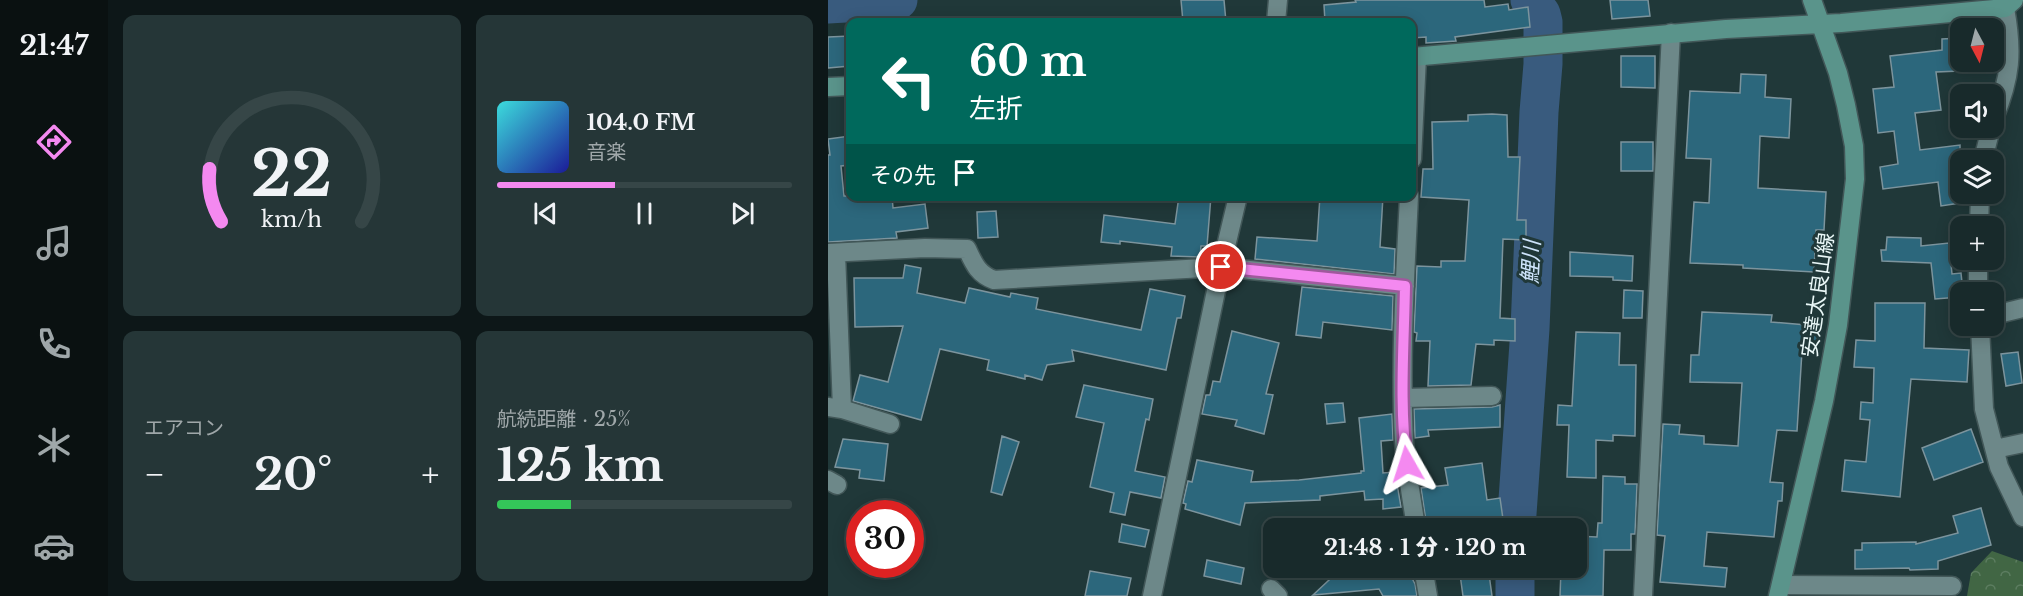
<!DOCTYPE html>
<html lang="ja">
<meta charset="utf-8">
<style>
body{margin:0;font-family:"Libre Baskerville","Noto Sans JP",serif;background:#253637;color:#f1f3f6;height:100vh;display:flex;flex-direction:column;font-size:22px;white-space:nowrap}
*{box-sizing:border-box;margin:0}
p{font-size:20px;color:#9fa7a9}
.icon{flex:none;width:33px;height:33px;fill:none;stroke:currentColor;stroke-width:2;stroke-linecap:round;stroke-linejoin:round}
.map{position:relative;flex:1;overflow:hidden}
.drawer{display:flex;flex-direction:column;gap:15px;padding:15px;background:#0d1718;width:720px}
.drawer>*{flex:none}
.hud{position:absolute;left:18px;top:18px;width:570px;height:183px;border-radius:12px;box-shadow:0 3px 15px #0003,0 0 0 2px #364647;background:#00695c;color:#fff;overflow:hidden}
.needle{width:39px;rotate:173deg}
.fabs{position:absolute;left:1122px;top:18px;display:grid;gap:12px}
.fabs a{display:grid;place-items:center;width:54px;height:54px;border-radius:12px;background:#182a2b;box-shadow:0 3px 15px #0003,0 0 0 2px #364647;font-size:30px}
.speed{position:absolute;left:18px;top:500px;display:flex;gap:12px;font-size:30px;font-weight:700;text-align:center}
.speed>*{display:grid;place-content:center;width:78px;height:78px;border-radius:50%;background:#182a2b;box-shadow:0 3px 15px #0003,0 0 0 2px #364647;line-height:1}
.speed .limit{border:9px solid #d22;background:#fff;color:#111}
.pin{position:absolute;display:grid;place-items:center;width:51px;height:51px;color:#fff;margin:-26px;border:3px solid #fff;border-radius:50%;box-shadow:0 2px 6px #0007}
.me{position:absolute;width:66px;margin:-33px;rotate:354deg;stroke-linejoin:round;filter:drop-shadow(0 0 4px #0008)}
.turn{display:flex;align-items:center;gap:21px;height:126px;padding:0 24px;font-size:27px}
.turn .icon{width:78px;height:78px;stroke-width:2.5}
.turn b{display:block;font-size:42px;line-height:51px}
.then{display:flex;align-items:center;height:57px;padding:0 24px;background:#0003;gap:12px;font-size:22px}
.big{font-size:45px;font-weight:800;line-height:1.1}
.drawer .tile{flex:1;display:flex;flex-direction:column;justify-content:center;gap:9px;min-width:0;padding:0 21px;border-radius:12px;background:#253637}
.drawer .dial{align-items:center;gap:0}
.dial svg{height:156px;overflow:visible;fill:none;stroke:#364647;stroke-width:7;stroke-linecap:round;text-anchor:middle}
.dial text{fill:#f1f3f6;stroke:none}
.song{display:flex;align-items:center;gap:18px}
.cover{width:72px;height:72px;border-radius:9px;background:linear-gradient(135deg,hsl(180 70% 55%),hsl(240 70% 35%))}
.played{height:6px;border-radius:3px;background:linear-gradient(90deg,#f489f0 40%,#364647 40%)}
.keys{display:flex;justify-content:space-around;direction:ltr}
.heat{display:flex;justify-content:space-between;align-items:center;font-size:33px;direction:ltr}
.charge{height:9px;border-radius:4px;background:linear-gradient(90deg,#34c759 25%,#364647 0)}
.drawer .tiles{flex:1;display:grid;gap:15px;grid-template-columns:repeat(2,1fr)}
.trip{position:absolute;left:435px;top:518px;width:324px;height:60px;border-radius:12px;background:#182a2b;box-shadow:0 3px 15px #0003,0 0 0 2px #364647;font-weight:800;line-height:60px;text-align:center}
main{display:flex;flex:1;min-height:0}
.tabs{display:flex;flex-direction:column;width:108px;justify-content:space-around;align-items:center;background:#0a1111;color:#9fa7a9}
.tabs .icon{width:42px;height:42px}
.tabs .active{color:#f489f0}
.tabs b{font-size:27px;color:#f1f3f6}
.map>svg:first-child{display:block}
.forest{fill:url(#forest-crowns)}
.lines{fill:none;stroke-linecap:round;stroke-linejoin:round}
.river{stroke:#395b7e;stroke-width:39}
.building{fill:#2c677c;stroke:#7c949d;stroke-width:1.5}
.street-casing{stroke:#425758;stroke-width:21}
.secondary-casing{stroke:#425758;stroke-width:21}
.street{stroke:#6d8889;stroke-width:18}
.secondary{stroke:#5a948b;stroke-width:18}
.route-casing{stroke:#9f599c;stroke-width:15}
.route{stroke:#f489f0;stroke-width:10}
.labels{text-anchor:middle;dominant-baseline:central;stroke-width:6;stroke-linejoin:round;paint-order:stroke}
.street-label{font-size:21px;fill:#e9f7f7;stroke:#203839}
.water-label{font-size:22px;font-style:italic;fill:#cde3fa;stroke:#203839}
</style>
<main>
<nav class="tabs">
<b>21:47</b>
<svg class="icon active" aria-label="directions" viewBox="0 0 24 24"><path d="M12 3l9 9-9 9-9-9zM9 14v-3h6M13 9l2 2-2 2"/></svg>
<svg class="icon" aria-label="music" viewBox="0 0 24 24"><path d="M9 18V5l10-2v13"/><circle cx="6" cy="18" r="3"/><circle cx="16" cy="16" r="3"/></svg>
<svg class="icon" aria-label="phone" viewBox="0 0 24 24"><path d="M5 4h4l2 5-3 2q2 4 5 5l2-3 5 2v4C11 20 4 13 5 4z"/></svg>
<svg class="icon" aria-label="climate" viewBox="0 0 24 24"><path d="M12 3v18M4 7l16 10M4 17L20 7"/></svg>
<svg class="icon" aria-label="car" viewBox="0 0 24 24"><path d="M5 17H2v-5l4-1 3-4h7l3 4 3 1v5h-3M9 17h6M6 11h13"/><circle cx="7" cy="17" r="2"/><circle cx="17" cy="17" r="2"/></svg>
</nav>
<section class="drawer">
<div class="tiles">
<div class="tile dial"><svg viewBox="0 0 100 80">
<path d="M14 69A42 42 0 1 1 86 69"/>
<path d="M14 69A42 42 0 0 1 8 42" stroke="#f489f0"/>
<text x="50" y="56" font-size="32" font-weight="700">22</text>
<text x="50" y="72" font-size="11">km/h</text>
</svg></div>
<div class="tile">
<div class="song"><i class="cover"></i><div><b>104.0 FM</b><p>音楽</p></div></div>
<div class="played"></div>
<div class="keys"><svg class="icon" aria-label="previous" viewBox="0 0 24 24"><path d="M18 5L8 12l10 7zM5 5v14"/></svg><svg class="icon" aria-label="pause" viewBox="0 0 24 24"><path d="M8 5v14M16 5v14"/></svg><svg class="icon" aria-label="next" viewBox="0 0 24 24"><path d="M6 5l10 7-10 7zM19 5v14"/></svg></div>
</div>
<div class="tile"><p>エアコン</p>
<div class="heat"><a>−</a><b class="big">20°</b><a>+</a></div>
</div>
<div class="tile"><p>航続距離 · 25%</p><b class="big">125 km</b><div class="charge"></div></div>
</div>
</section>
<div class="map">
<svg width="1195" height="596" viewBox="0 0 1195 596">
<defs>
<pattern id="forest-crowns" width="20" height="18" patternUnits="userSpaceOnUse" patternTransform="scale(1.5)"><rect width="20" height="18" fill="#416644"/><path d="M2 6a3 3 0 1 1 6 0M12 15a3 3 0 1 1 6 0" fill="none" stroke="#5c7d60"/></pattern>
</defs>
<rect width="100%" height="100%" fill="#203839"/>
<path class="forest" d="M1164,551L1195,562V596H1139L1143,573Z"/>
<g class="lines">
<path class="river" d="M0,4L70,0
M688,528L702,329L711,112L715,64V22L713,14L702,0
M687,596V567"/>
</g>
<path class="building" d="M353,0H396L398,22H355Z
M527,0H656L657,7L680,4L681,10L700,7L702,27L627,37L628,41L598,43V37L584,38V22H497L496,5L528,2Z
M782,0H820L822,16L784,19Z
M22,36V66L0,68V37Z
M1132,38V71L1108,72L1113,110L1087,113L1092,150L1132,145V203L1113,206L1110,182L1055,189L1052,167L1070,164L1066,131L1050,133L1045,89L1066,87L1062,56L1114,50V39Z
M793,56H827V88L793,87Z
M913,74L938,75L937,97L963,99L961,138L932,136L930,188L998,192L996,230H988L986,272L915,268V265L862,263L866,202L881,203L883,159L858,158L862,91L912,93Z
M664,114L679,115L680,157H692L689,220H698V240L675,239L672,318L687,319V341L666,340V345L648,344L643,385L600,386L602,341H588L589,333L586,332L589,266L613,267V261H637L641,200L593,197L595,169H605L604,122L640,121V115Z
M22,136V165L13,166L16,196H64L65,208L97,204L100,228L68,232L69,238L0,242V155H2L0,139Z
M793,142H825V171H793Z
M351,196H383L379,246H373L372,257L343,256L344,247L292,241V244L273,242L276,215L347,224Z
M492,196H555L552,247L567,249L566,274L427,259L429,237L489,241Z
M168,211L170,237L150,238L149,212Z
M1059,237L1093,238V246L1121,243L1124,274L1133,273L1135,292H1132V297L1107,299L1103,263L1054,261L1053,250H1058Z
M742,252L805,256L804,281L785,280V277L742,276Z
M77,265L93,268L89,293L137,303L141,288L182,297L183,293L210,298L208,309L313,330L322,289L357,296L353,318H349L338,370L244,350L246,361L219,365L214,380L197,375V379L159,370L161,360L112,349L93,420L25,401L32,375L60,382L75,326L27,327L26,278H75Z
M474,287L565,296L564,330L495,322L493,338L468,335Z
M796,290L815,291L814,318H795Z
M1047,303H1097L1096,348L1141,350L1139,382L1083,379L1072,497L1014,491L1017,460L1038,462L1042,420L1032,419L1033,402L1045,403L1046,368L1026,367L1028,340L1047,341Z
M874,312L944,315L943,322L990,326L988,352L974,351L969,431L949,430L942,482L955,483L954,501H950L946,537L879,532L876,566L899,568L897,587L832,582L837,536L829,535L835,424L852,425L851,434L876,436V444L910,446L914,383L862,382L863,355H871Z
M404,331L451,343L438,394L445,395L436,434L407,426L409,420L374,414L378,395H382L385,381L392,382Z
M748,332L792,333L791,365H808L807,436L785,435V441L768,440V478L739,477L741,425H729L730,405L744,406Z
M1190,352L1194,383L1178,386L1173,354Z
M256,385L325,399L321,420L318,419L307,471L337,477L333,498L302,492L297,515L282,512L286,493L262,487L276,423L248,417Z
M515,403L517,422L499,424L497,404Z
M672,405V427L600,430L601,436L587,438L586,409L664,407Z
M564,414L565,440L553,441L555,473L567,472L573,507L555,509V499L537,500L536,491L492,496V500L417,503L412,525L357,509L358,504L355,503L360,481L364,482L369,460L425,471L423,482L471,480L533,473V471H536L531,418Z
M1143,429L1155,462L1106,480L1094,448Z
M174,436L191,442L174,495L163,492Z
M15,439L60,444L56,481L31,478L32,470L7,467Z
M654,463L659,500L672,498L676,526L658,528H599L593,488L620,485L617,468Z
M775,476L797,477V484H809L807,534H803V550H776L775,596H732L733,570L748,571V536L769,537L770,523H774Z
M1153,508L1163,545L1110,561V569L1082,570L1081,568L1027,569V550H1034V543L1088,542V544L1130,533L1125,516Z
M294,524L321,530L317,547L291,542Z
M379,560L416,568L413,584L376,576Z
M515,567H578L587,584L589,596H555L551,589L485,595Z
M631,567H660L664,596H635Z
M262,571L303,578L299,596H257Z"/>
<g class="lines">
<defs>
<path id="street" d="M448,22L450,0
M1166,118C1183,77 1185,52 1177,8
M584,159L589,57
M1155,160L1163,128
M581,196C577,278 572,360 576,441C578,470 584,499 588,528
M1151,226L1152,194
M0,253L97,248L139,249C146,264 150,274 166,280L393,267L577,286
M8,253L14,409
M1150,292V260
M1166,315L1195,308
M1152,326L1156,409L1171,467L1195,517
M575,398L664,396
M0,407L14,409L62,424
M1167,449L1195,443
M0,480L9,485
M595,567L600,596
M953,585L1124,586
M443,589L450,596
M324,596L393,267L410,196
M815,596L843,33"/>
<path id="secondary" d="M584,57L898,29L1013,23L1177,8L1186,0
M0,87L22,86
M950,596L996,401L1010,325L1027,179L1026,146L1018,105L1010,73L984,0"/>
</defs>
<use href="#street" class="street-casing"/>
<use href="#secondary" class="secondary-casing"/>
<use href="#street" class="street"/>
<use href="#secondary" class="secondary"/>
</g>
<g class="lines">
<defs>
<path id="route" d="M393,267L577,286C576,345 571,406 579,464"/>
</defs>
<use href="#route" class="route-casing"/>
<use href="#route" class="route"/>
</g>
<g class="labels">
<g class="street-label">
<text transform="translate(990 295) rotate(-82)">安達太良山線</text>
</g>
<g class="water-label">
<text transform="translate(703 262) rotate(-87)">鯉川</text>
</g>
</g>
</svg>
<div class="fabs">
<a><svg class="needle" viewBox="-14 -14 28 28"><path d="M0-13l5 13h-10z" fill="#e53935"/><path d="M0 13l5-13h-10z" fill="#9fa7a9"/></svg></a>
<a><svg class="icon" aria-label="sound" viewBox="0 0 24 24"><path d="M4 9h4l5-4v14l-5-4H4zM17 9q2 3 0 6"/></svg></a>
<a><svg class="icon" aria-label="layers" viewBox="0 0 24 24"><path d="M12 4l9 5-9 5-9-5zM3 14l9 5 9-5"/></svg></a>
<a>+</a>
<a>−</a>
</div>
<div class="speed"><div class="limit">30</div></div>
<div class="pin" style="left:393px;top:267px;background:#d93025"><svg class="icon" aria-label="arrive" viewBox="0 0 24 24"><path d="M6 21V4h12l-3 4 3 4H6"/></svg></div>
<svg class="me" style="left:579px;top:464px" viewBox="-20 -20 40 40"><path d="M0-17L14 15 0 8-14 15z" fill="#f489f0" stroke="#fff" stroke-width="4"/></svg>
<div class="trip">21:48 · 1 分 · 120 m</div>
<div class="hud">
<div class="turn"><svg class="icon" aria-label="left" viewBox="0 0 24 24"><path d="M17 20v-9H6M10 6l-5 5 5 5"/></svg><div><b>60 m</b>左折</div></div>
<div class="then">その先<svg class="icon" aria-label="arrive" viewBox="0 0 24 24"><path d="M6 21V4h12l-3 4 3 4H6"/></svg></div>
</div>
</div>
</main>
